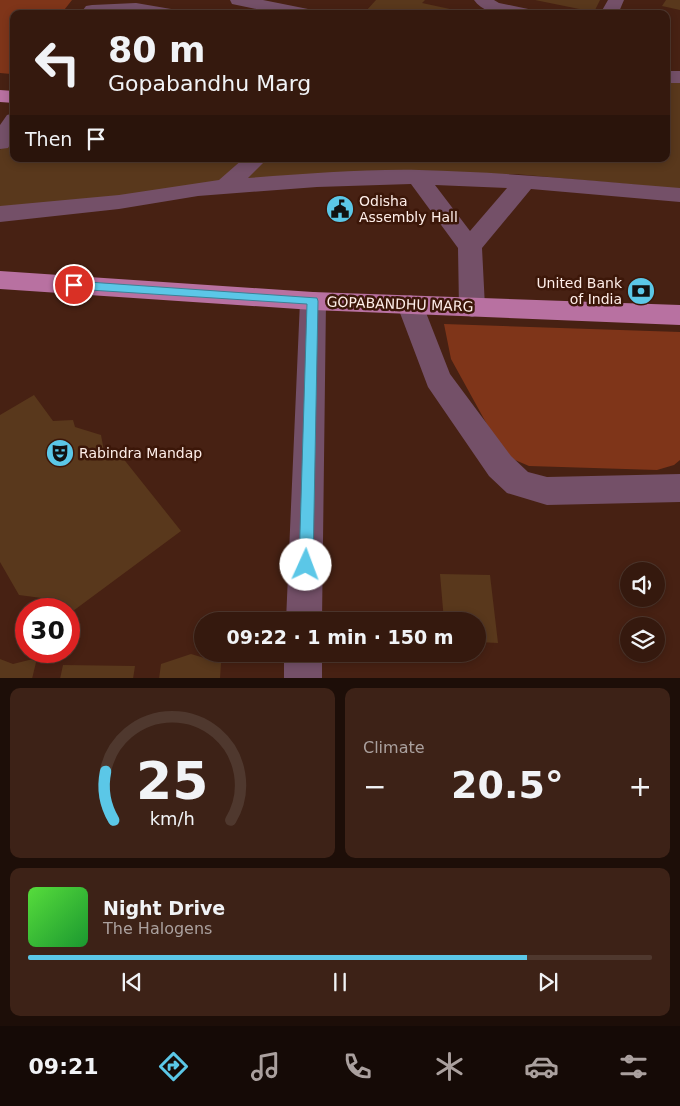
<!DOCTYPE html>
<meta charset="utf-8">
<style>
body{margin:0;font-family:"DejaVu Sans",sans-serif;background:#3d2217;color:#f1f3f6;height:100vh;display:flex;flex-direction:column;font-size:19px;white-space:nowrap}
*{box-sizing:border-box;margin:0}
p{font-size:16px;color:#aaa09e}
.icon{flex:none;width:28px;height:28px;fill:none;stroke:currentColor;stroke-width:2;stroke-linecap:round;stroke-linejoin:round}
.map{position:relative;height:678px;overflow:hidden}
.sheet{display:flex;flex-direction:column;gap:10px;padding:10px;background:#1d0e08;flex:1}
.sheet>*{flex:none}
.guide{position:absolute;left:10px;top:10px;width:660px;height:152px;border-radius:10px;box-shadow:0 2px 8px #0003,0 0 0 1px #4f382e;background:#35190e;color:#f1f3f6;overflow:hidden}
.fabs{position:absolute;left:620px;top:562px;display:grid;gap:10px}
.fabs a{display:grid;place-items:center;width:45px;height:45px;border-radius:50%;background:#35190e;box-shadow:0 2px 8px #0003,0 0 0 1px #4f382e;font-size:25px}
.speed{position:absolute;left:15px;top:598px;display:flex;gap:10px;font-size:25px;font-weight:700;text-align:center}
.speed>*{display:grid;place-content:center;width:65px;height:65px;border-radius:50%;background:#35190e;box-shadow:0 2px 8px #0003,0 0 0 1px #4f382e;line-height:1}
.speed .limit{border:8px solid #d22;background:#fff;color:#111}
.pin{position:absolute;display:grid;place-items:center;width:42px;height:42px;color:#fff;margin:-21px;border:2px solid #fff;border-radius:50%;box-shadow:0 1px 5px #0007}
.me{position:absolute;width:55px;margin:-28px;rotate:2deg;stroke-linejoin:round;filter:drop-shadow(0 0 4px #0008)}
.turn{display:flex;align-items:center;gap:18px;height:105px;padding:0 15px;font-size:22px}
.turn .icon{width:65px;height:65px;stroke-width:2.5}
.turn b{display:block;font-size:35px;line-height:42px}
.then{display:flex;align-items:center;height:48px;padding:0 15px;background:#0003;gap:10px;font-size:19px}
.big{font-size:38px;font-weight:600;line-height:1.1}
.sheet .widget{flex:1;display:flex;flex-direction:column;justify-content:center;gap:8px;min-width:0;padding:0 18px;border-radius:10px;background:#3d2217}
.sheet .dial{align-items:center;gap:0}
.dial svg{height:130px;overflow:visible;fill:none;stroke:#4f382e;stroke-width:7;stroke-linecap:round;text-anchor:middle}
.dial text{fill:#f1f3f6;stroke:none}
.song{display:flex;align-items:center;gap:15px}
.cover{width:60px;height:60px;border-radius:8px;background:linear-gradient(135deg,hsl(110 70% 55%),hsl(130 70% 35%))}
.played{height:5px;border-radius:2px;background:linear-gradient(90deg,#5bc7e7 80%,#4f382e 80%)}
.keys{display:flex;justify-content:space-around;direction:ltr}
.heat{display:flex;justify-content:space-between;align-items:center;font-size:28px;direction:ltr}
.sheet .tiles{flex:1;display:grid;gap:10px;grid-template-columns:1fr 1fr}
.widget:last-child{grid-column:span 2}
.trip{position:absolute;left:194px;top:612px;width:292px;height:50px;border-radius:25px;background:#35190e;box-shadow:0 2px 8px #0003,0 0 0 1px #4f382e;font-weight:600;line-height:50px;text-align:center}
.tab-bar{display:flex;height:80px;justify-content:space-around;align-items:center;background:#150a06;color:#aaa09e}
.tab-bar .icon{width:35px;height:35px}
.tab-bar .selected{color:#5bc7e7}
.tab-bar b{font-size:22px;color:#f1f3f6}
.map>svg:first-child{display:block}
.green{fill:#7f3519}
.building{fill:#59381c}
.lines{fill:none;stroke-linecap:round;stroke-linejoin:round}
.minor{fill:#745068;fill-rule:evenodd}
.major{fill:#b871a1;fill-rule:evenodd}
.route{fill:#5bc7e7;stroke:#3b8196}
.labels{text-anchor:middle;dominant-baseline:central;stroke-width:5;stroke-linejoin:round;paint-order:stroke}
.poi-label{font-size:14px;fill:#feeee9;stroke:#3c1709;text-anchor:start}
.street-label{font-size:14px;fill:#feeee9;stroke:#3c1709}
</style>
<div class="map">
<svg width="680" height="679" viewBox="0 0 680 679">
<rect width="100%" height="100%" fill="#472113"/>
<path class="green" d="M0,0H72L61,14H14V70L11,74L0,73Z
M444,324L680,332V460L674,465L657,470L529,466L515,460L500,448L451,359Z"/>
<path class="building" d="M376,0H425L422,3L473,14H381L366,11Z
M535,0H600L594,12Z
M666,0H680V10L662,6Z
M666,77H680V189L516,174L317,180L0,214V150L14,129V159H666Z
M34,395L53,421L73,420L75,427L101,435L105,457H122L181,531L73,611L49,599L19,595L0,562V415Z
M440,574L490,575L498,643L478,642V621H444Z
M191,654L221,663L220,679H159L161,664Z
M37,658L32,679H0V659L13,664Z
M63,665L135,666L133,679H60Z"/>
<g class="lines">
<path class="minor" d="M230,0H263L313,10L315,14H280L232,4Z
M474,0H494L499,3L533,10L535,14C516,14 486,18 474,0Z
M608,0H624L618,14H600Z
M136,3L177,10L179,14H86L83,10L86,6L92,5Z
M666,71H680V83H666Z
M14,113V138L8,148L0,149V125L7,115Z
M243,159H267L248,178C305,174 362,169 419,170C506,172 593,181 680,188V202L531,189L482,248L485,307L481,314L472,317L463,314L459,307L458,248L411,184L317,187L198,196L119,209L0,222V206L119,195L219,180ZM435,185L507,188L470,231Z
M313,292L322,294L326,301L322,621H286L300,301L304,294Z
M410,295L419,298L423,305L450,374L511,456L528,472L547,477L680,474V502L547,505L507,493L489,476L428,387L397,305L401,298Z
M284,654H322V679H284Z"/>
<path class="major" d="M0,90L14,91V103L0,102Z
M0,271L313,292L680,305V325L313,310L0,289Z"/>
</g>
<path class="route" d="M74,281L317,298L318,301L313,565L311,570L306,572L301,570L299,565L307,304L74,289L69,285Z"/>
<defs>
<symbol id="civic-disc" viewBox="-11 -11 22 22"><circle r="9.5" fill="#5bc7e7" stroke="#3c1709"/><path d="M-.6-6.5H3V-4.5H.6V-3L4-1V1h2V6H-6V1h2V-1L-.6-3ZM-1.2 2.5V6h2.4V2.5Z" fill="#111"/></symbol>
<symbol id="bank-disc" viewBox="-11 -11 22 22"><circle r="9.5" fill="#5bc7e7" stroke="#3c1709"/><path d="M-6-4H6V4H-6ZM0-2.3a2.3 2.3 0 1 0 0 4.6a2.3 2.3 0 1 0 0-4.6Z" fill="#111"/></symbol>
<symbol id="theatre-disc" viewBox="-11 -11 22 22"><circle r="9.5" fill="#5bc7e7" stroke="#3c1709"/><path d="M-5-5.5Q0-4 5-5.5V0Q5 5 0 6Q-5 5-5 0ZM-3.3-2.5H-1v1.5H-3.3ZM1-2.5H3.3v1.5H1ZM-2.8 1Q0 5.5 2.8 1Z" fill="#111"/></symbol>
</defs>
<g fill-rule="evenodd">
<use href="#civic-disc" x="324" y="193" width="32" height="32"/>
<use href="#bank-disc" x="625" y="275" width="32" height="32"/>
<use href="#theatre-disc" x="44" y="437" width="32" height="32"/>
</g>
<g class="labels">
<g class="poi-label">
<text x="359" y="201">Odisha<tspan x="359" dy="16">Assembly Hall</tspan></text>
<text x="622" y="283" text-anchor="end">United Bank<tspan x="622" dy="16">of India</tspan></text>
<text x="79" y="453">Rabindra Mandap</text>
</g>
<g class="street-label">
<text transform="translate(400 304) rotate(2)">GOPABANDHU MARG</text>
</g>
</g>
</svg>
<div class="fabs">
<a><svg class="icon" aria-label="sound" viewBox="0 0 24 24"><path d="M4 9h4l5-4v14l-5-4H4zM17 9q2 3 0 6"/></svg></a>
<a><svg class="icon" aria-label="layers" viewBox="0 0 24 24"><path d="M12 4l9 5-9 5-9-5zM3 14l9 5 9-5"/></svg></a>
</div>
<div class="speed"><div class="limit">30</div></div>
<div class="pin" style="left:74px;top:285px;background:#d93025"><svg class="icon" aria-label="arrive" viewBox="0 0 24 24"><path d="M6 21V4h12l-3 4 3 4H6"/></svg></div>
<svg class="me" style="left:306px;top:565px" viewBox="-20 -20 40 40"><circle r="19" fill="#fff"/><path d="M0-13L10 11 0 6-10 11z" fill="#5bc7e7"/></svg>
<div class="trip">09:22 · 1 min · 150 m</div>
<div class="guide">
<div class="turn"><svg class="icon" aria-label="left" viewBox="0 0 24 24"><path d="M17 20v-9H6M10 6l-5 5 5 5"/></svg><div><b>80 m</b>Gopabandhu Marg</div></div>
<div class="then">Then<svg class="icon" aria-label="arrive" viewBox="0 0 24 24"><path d="M6 21V4h12l-3 4 3 4H6"/></svg></div>
</div>
</div>
<section class="sheet">
<div class="tiles">
<div class="widget dial"><svg viewBox="0 0 100 80">
<path d="M14 69A42 42 0 1 1 86 69"/>
<path d="M14 69A42 42 0 0 1 9 39" stroke="#5bc7e7"/>
<text x="50" y="56" font-size="32" font-weight="700">25</text>
<text x="50" y="72" font-size="11">km/h</text>
</svg></div>
<div class="widget"><p>Climate</p>
<div class="heat"><a>−</a><b class="big">20.5°</b><a>+</a></div>
</div>
<div class="widget">
<div class="song"><i class="cover"></i><div><b>Night Drive</b><p>The Halogens</p></div></div>
<div class="played"></div>
<div class="keys"><svg class="icon" aria-label="previous" viewBox="0 0 24 24"><path d="M18 5L8 12l10 7zM5 5v14"/></svg><svg class="icon" aria-label="pause" viewBox="0 0 24 24"><path d="M8 5v14M16 5v14"/></svg><svg class="icon" aria-label="next" viewBox="0 0 24 24"><path d="M6 5l10 7-10 7zM19 5v14"/></svg></div>
</div>
</div>
</section>
<nav class="tab-bar">
<b>09:21</b>
<svg class="icon selected" aria-label="directions" viewBox="0 0 24 24"><path d="M12 3l9 9-9 9-9-9zM9 14v-3h6M13 9l2 2-2 2"/></svg>
<svg class="icon" aria-label="music" viewBox="0 0 24 24"><path d="M9 18V5l10-2v13"/><circle cx="6" cy="18" r="3"/><circle cx="16" cy="16" r="3"/></svg>
<svg class="icon" aria-label="phone" viewBox="0 0 24 24"><path d="M5 4h4l2 5-3 2q2 4 5 5l2-3 5 2v4C11 20 4 13 5 4z"/></svg>
<svg class="icon" aria-label="climate" viewBox="0 0 24 24"><path d="M12 3v18M4 7l16 10M4 17L20 7"/></svg>
<svg class="icon" aria-label="car" viewBox="0 0 24 24"><path d="M5 17H2v-5l4-1 3-4h7l3 4 3 1v5h-3M9 17h6M6 11h13"/><circle cx="7" cy="17" r="2"/><circle cx="17" cy="17" r="2"/></svg>
<svg class="icon" aria-label="filters" viewBox="0 0 24 24"><path d="M4 7h16M4 17h16"/><circle cx="9" cy="7" r="2"/><circle cx="15" cy="17" r="2"/></svg>
</nav>
